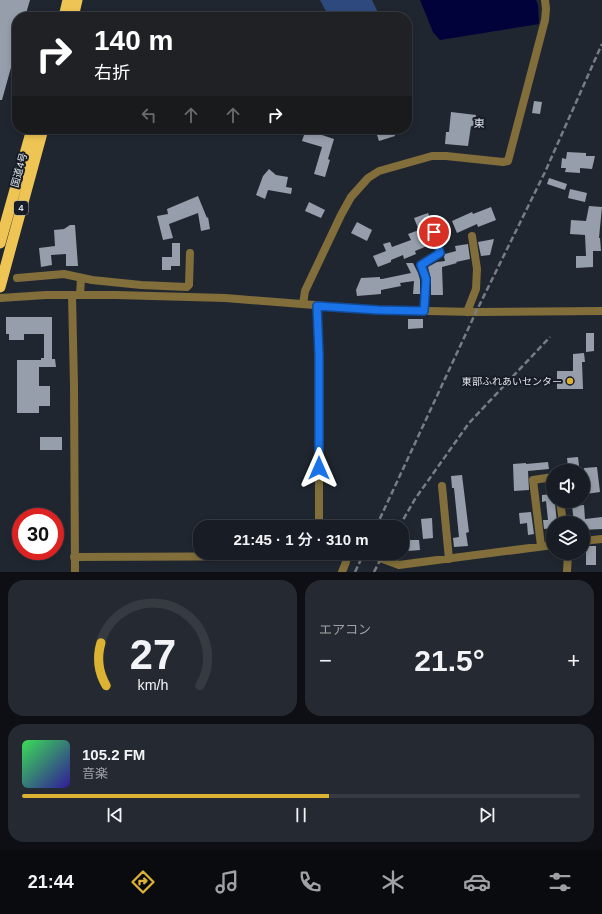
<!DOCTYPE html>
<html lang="ja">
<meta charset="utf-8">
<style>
body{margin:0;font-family:Helvetica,"Noto Sans JP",sans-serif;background:#252931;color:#f1f3f6;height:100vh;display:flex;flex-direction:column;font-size:15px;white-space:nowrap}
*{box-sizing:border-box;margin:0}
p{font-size:13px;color:#9fa1a6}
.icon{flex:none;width:22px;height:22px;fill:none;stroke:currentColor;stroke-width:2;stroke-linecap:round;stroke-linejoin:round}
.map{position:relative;height:572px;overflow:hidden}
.sheet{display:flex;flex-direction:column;gap:8px;padding:8px;background:#0d0f14;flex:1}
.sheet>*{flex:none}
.hud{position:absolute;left:12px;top:12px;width:400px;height:122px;border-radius:16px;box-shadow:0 2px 6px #0003,0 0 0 1px #363a41;background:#202124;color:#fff;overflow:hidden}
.controls{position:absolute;left:546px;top:464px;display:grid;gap:8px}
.controls a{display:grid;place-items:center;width:44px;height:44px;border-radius:50%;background:#181c24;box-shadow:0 2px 6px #0003,0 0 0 1px #363a41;font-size:20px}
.speed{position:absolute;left:12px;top:508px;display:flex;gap:8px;font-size:20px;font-weight:700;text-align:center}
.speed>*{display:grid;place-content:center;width:52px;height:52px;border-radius:50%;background:#181c24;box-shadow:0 2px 6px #0003,0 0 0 1px #363a41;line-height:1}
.speed .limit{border:6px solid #d22;background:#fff;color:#111}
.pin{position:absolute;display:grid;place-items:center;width:34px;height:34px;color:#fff;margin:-17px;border:2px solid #fff;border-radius:50%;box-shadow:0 1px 4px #0007}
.me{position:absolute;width:44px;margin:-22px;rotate:0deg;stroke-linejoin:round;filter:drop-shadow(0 0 3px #0008)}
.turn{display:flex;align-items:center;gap:14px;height:84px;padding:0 16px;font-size:18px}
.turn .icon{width:52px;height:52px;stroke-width:2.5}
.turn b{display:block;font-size:28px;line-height:34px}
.lanes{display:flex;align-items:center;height:38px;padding:0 16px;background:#0003;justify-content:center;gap:20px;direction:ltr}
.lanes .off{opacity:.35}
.big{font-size:30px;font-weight:600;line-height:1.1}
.sheet .tile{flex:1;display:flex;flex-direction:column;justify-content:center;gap:6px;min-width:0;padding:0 14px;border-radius:16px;background:#252931}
.sheet .dial{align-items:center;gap:0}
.dial svg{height:104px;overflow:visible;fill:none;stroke:#363a41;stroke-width:7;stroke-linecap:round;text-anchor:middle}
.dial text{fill:#f1f3f6;stroke:none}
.song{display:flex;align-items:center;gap:12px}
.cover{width:48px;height:48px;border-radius:6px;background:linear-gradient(135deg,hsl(130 70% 55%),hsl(250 70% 35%))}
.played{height:4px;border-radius:2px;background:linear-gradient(90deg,#dcb233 55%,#363a41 55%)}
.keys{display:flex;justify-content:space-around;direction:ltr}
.heat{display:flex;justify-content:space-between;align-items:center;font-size:22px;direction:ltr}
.sheet .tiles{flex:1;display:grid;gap:8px;grid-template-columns:1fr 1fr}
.tile:last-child{grid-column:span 2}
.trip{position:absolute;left:193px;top:520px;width:216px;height:40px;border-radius:16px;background:#181c24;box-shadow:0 2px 6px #0003,0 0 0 1px #363a41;font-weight:600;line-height:40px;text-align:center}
.tab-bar{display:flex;height:64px;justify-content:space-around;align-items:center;background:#0a0b0e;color:#9fa1a6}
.tab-bar .icon{width:28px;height:28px}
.tab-bar .selected{color:#dcb233}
.tab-bar b{font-size:18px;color:#f1f3f6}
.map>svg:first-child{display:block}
.green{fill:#2e497d}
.water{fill:#000239}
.building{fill:#969eab}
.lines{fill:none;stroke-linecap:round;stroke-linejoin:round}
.minor{stroke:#816e3a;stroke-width:8}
.tertiary{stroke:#816e3a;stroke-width:8}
.trunk{stroke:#eec554;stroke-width:11}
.rail{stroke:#777c85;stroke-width:2.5;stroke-dasharray:6 3;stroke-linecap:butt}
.route-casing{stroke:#114b97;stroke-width:10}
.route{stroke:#1a73e8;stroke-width:7}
.poi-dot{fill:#dcb233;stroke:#171c26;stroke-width:1.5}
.labels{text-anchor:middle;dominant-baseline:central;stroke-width:4;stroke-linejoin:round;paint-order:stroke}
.shield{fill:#171c26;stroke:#a2a7ae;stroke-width:1}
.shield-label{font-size:9px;font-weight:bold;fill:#dee2e9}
.street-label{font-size:10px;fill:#dee2e9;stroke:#171c26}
.poi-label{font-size:10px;fill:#dee2e9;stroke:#171c26;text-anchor:end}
.neighbourhood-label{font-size:11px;fill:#dee2e9;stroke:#171c26}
</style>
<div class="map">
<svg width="602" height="572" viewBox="0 0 602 572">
<rect width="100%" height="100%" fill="#202630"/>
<path class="green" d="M320,0H372L380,17H329Z"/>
<path class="water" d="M420,0H536L538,5L539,24L440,40L433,32Z"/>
<path class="building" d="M0,0H30L25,17H17V46L2,100H0Z
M534,101L542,102L540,114L532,113Z
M451,112L476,115L474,127L471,126L468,146L445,144L446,132H449Z
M306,129H316L323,131L322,135L334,139L328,159L330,160L325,177L314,174L322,147L302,141Z
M385,129H393L395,136L379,141L376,132Z
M567,152L586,153V156H595L592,169L580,168V173L565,172L566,168H561L562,158L566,159Z
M269,169L276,175L288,177L286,187L292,188L291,194L268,190L265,199L256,195L263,176Z
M549,178L567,184L565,190L547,184Z
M570,189L587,193L585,202L568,198Z
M198,196L207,218L208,217L210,229L201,231L198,213L169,224L173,238L163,240L157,216L168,214L167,209Z
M309,202L325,210L321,218L305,211Z
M589,206L602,207L599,238H600L601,251H593V267L576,268V256H586L585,235L570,234L571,220L586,221Z
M491,207L496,220L478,227L477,224L457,233L452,221L472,212L473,214Z
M428,213L432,223L418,228L414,218Z
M357,222L372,230L367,241L351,233Z
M70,225H75L78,266H66V254L51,255L52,265L41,267L39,248L55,246L54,230L64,229Z
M419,230L423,239L430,236L432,244L415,251L416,254L404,259L403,255L391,260V262L378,267L373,256L386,251L383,244L390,242L392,247L411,240L408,234Z
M494,239L490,255L481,256L478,242Z
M172,243H180V266H171V270H162V257H172Z
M468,244L470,259L456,262L457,263L442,267L443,295H431V279L428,267L437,262L445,261L444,257L445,254L456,251L455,246Z
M406,263H413L418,273L420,280V294H413L414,281L400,283L401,286L381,290V294L357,296L356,290L361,278L380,277V279H382L411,273Z
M6,317H52V359H55L56,367H39V386H50V406H39V413H17V360H41V358H44V334H24V340H9V334H6Z
M408,319H423V328L408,329Z
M586,333H594V351L586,352Z
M584,353L585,362H582L583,389H557V371H573V354Z
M40,437H62V450H40Z
M578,457L579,466L568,467L567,458Z
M548,462L549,469L528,471L529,490L514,491L513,464L526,463V464Z
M597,467L600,492L586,494L584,468Z
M462,475L469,532L466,533L468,546L454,547L453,538L459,537L454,488H452L451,476Z
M553,494V504H555L557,523H553V528L544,529L543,520H548L546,501L542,502V495Z
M584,505L585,519L602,517V529L583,530V523H574L572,506Z
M531,512L534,534L528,535L527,523L520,524L519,513Z
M432,518L433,538L423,539L421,519Z
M408,540H419L420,550L408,551Z
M586,546H596V565H586Z"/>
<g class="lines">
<path class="minor" d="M17,278L64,274L92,280L141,285L187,287L189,285L190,253
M80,295L81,278
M303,304L305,291L341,215L351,197L368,178L379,171L432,156H446L503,162L508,161L545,20L546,9L545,0
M317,306L319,355V527
M424,311L426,279L421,265L440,253L434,232
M467,312L476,289L477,269L472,236
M442,486L449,559
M560,501L563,523
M583,541L602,539
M541,546L533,480L553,477
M369,554L399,565L553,545
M74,557L301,556L306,553
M342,572L346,562V553
M567,572L568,553"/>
<path class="tertiary" d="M72,295L74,386L75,572
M0,298L46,295H116L225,298L378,310L476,312L602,311"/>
<path class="trunk" d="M64,17L68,0
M73,17L77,0
M0,243L32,129
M0,287L43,129"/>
<path class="rail" d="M376,527L476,312L545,172L602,44
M399,527L415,499L469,423L550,337
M355,572L364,553
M374,572L384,553"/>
</g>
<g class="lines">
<defs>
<path id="route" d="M319,468V355L317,306L378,310L424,311L426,279L421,265L440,253L434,232"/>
</defs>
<use href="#route" class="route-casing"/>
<use href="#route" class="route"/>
</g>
<circle class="poi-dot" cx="570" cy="381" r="4"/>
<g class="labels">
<rect class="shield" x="14" y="201" width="14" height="14" rx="3"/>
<g class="shield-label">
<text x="21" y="208">4</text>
</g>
<g class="street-label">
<text transform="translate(19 170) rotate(-75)">国道4号</text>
</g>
<g class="poi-label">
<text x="562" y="381">東部ふれあいセンター</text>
</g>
<g class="neighbourhood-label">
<text x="479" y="123">東</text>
</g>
</g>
</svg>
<div class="controls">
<a><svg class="icon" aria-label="sound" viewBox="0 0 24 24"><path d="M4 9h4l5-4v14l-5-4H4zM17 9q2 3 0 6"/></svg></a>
<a><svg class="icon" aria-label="layers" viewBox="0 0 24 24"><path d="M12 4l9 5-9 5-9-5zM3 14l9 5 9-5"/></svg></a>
</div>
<div class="speed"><div class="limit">30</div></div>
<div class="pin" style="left:434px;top:232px;background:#d93025"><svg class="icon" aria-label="arrive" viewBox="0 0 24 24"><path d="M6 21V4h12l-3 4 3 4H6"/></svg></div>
<svg class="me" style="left:319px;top:468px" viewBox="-20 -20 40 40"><path d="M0-17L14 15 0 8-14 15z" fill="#1a73e8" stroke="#fff" stroke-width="4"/></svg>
<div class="trip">21:45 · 1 分 · 310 m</div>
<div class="hud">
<div class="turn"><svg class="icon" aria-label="right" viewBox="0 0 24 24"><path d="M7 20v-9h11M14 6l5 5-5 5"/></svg><div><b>140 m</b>右折</div></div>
<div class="lanes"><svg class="icon off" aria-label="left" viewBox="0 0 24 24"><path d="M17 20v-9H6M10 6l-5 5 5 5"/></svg><svg class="icon off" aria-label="ahead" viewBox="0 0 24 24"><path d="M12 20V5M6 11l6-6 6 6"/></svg><svg class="icon off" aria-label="ahead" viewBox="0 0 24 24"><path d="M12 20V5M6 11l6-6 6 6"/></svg><svg class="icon" aria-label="right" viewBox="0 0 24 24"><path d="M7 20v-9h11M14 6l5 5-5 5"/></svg></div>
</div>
</div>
<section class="sheet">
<div class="tiles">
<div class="tile dial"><svg viewBox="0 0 100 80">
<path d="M14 69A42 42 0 1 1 86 69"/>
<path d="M14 69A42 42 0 0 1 10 36" stroke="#dcb233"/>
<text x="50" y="56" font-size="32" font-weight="700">27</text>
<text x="50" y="72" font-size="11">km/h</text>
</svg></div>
<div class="tile"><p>エアコン</p>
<div class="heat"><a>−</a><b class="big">21.5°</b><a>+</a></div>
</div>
<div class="tile">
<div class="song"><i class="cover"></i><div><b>105.2 FM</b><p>音楽</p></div></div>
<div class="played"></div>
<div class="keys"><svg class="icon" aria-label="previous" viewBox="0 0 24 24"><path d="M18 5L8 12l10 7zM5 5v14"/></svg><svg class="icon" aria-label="pause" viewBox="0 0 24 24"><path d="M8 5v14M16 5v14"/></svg><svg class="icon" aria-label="next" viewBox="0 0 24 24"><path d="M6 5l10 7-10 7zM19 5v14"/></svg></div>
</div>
</div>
</section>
<nav class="tab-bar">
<b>21:44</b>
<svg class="icon selected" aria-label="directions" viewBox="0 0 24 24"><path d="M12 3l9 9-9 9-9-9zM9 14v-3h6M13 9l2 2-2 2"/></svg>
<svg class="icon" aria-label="music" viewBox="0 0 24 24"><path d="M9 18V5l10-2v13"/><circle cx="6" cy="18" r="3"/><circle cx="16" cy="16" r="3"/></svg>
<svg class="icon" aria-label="phone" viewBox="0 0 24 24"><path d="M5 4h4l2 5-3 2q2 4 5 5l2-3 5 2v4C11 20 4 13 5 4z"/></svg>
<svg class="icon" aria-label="climate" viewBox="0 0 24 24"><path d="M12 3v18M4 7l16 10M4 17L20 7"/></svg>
<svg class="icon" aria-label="car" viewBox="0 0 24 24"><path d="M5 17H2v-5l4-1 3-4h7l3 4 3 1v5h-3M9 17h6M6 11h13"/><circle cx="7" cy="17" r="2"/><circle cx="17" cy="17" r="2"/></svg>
<svg class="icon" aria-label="filters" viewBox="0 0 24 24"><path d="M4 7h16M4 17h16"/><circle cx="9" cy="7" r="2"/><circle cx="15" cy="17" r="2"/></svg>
</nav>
